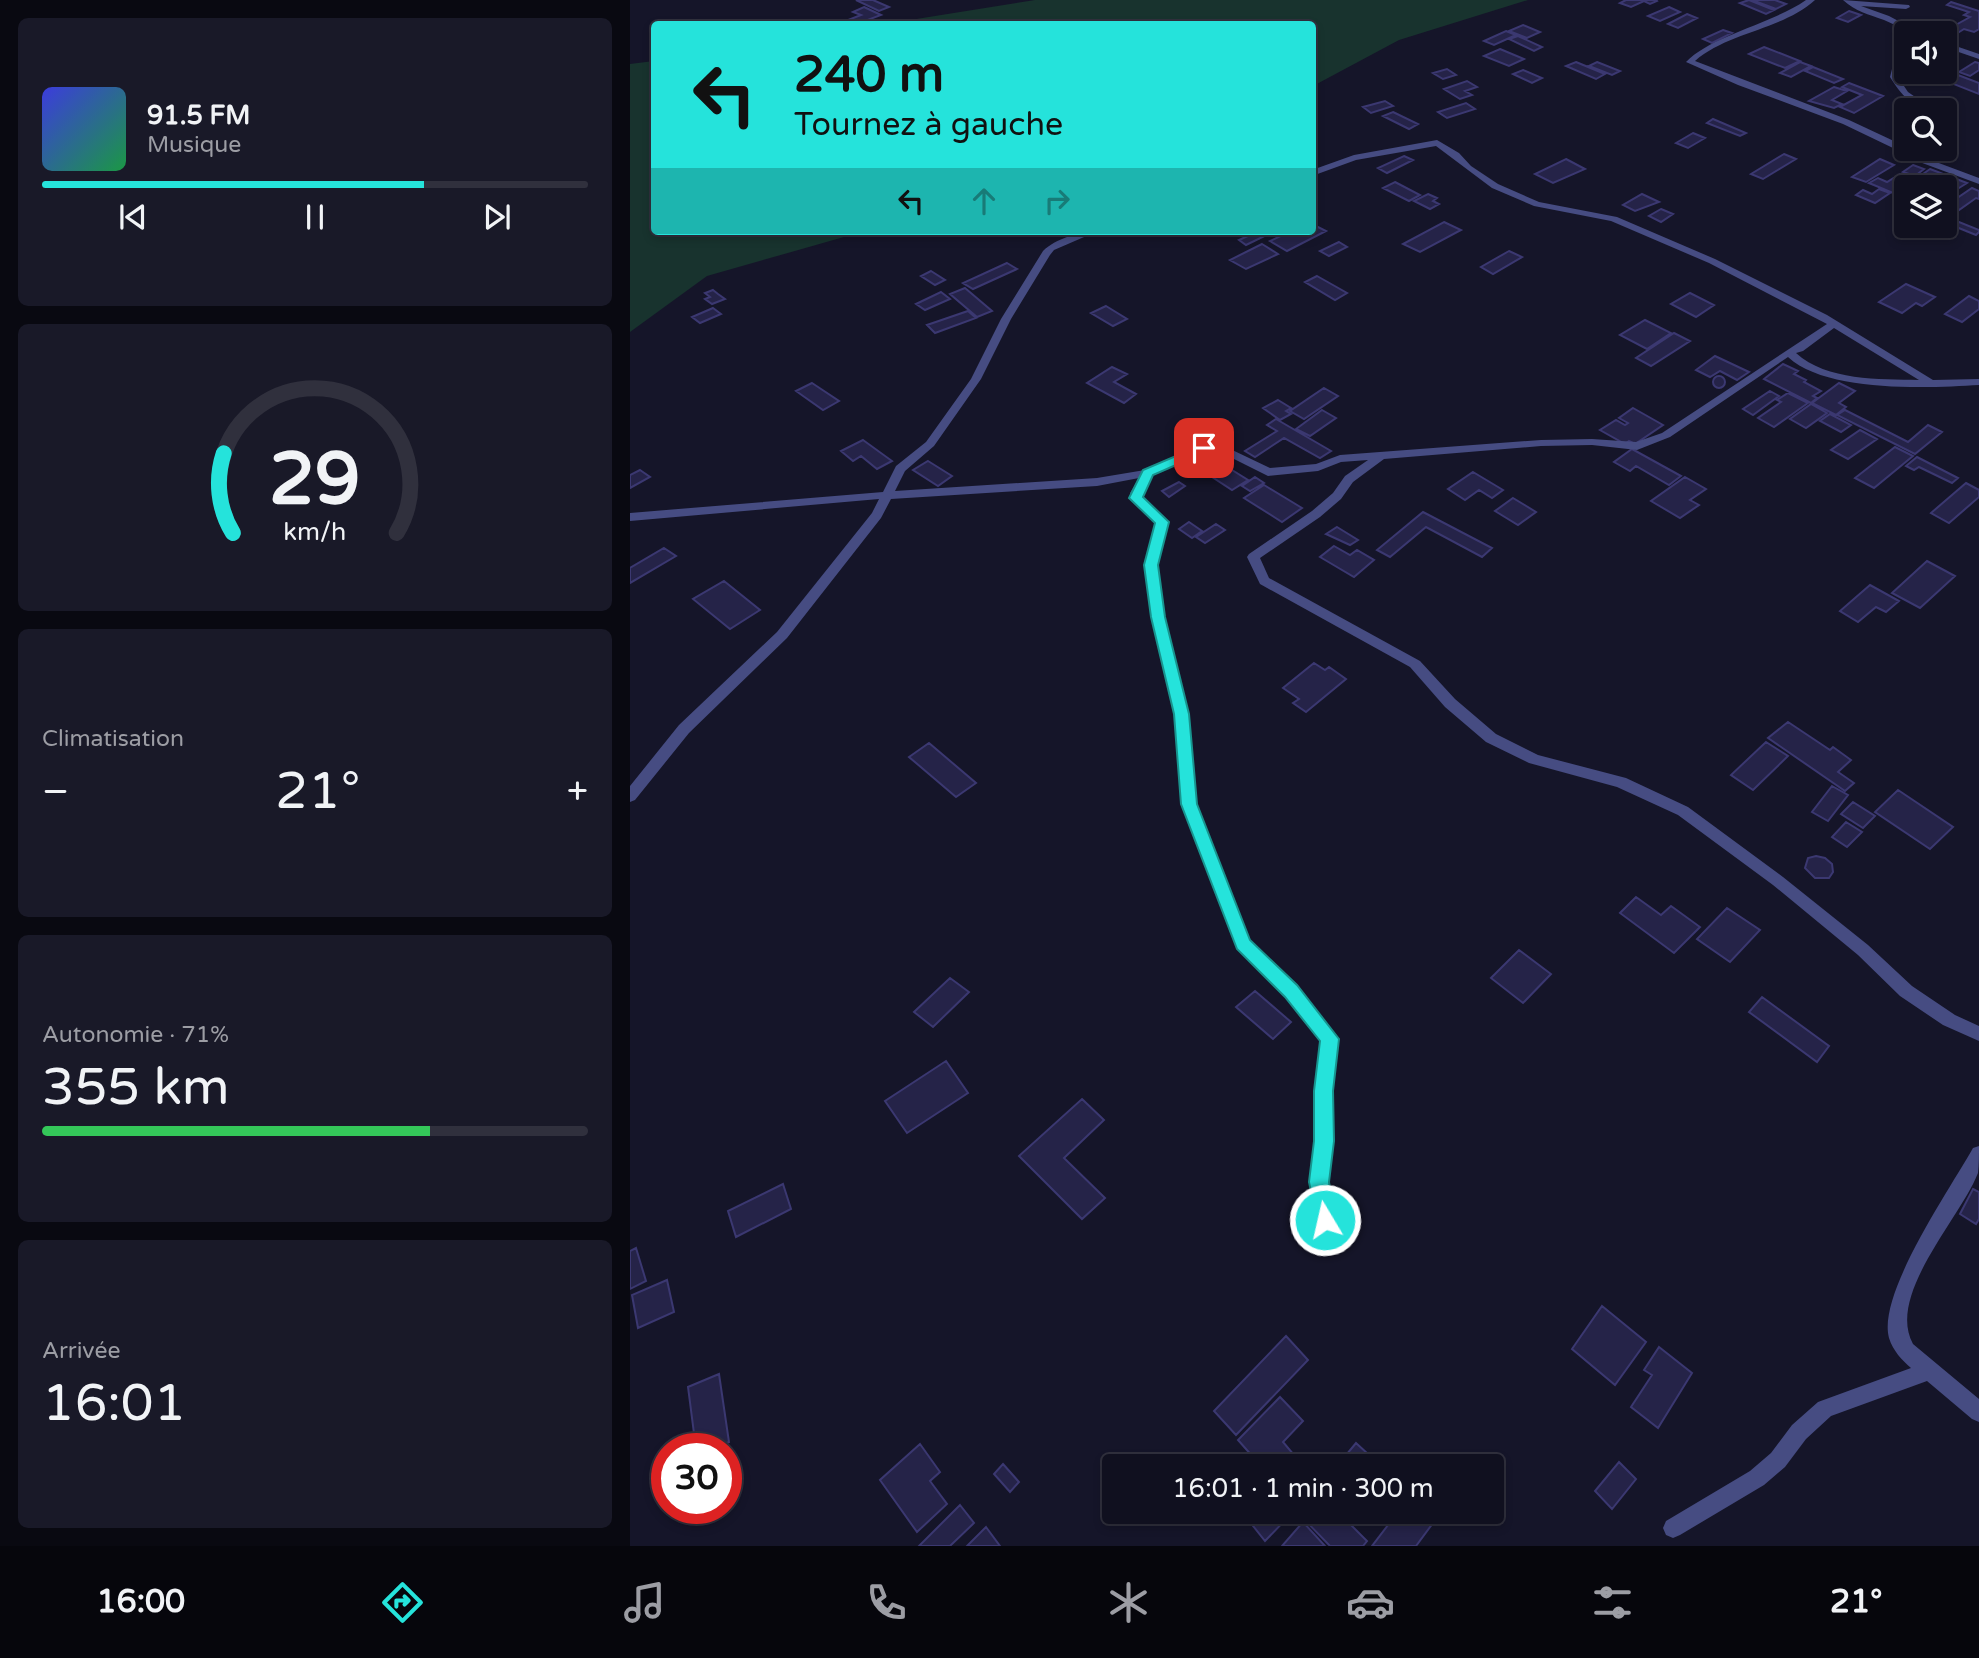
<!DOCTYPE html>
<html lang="fr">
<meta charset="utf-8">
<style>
body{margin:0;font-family:"Varela Round",sans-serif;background:#191928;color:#f1f3f6;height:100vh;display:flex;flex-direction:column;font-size:26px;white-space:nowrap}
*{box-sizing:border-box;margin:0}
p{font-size:23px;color:#9c9da4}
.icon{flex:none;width:38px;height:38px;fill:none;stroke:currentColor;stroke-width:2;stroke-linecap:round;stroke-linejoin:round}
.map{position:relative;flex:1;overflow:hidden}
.side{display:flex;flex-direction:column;gap:18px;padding:18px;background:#090911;width:630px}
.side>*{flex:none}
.top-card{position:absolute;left:21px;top:21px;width:665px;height:214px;border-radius:7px;box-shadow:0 4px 10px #0003,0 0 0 2px #30303d;background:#25e3db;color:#111;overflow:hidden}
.buttons{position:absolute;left:1264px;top:21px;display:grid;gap:14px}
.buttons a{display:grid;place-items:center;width:63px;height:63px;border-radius:7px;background:#10101f;box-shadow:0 4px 10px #0003,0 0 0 2px #30303d;font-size:35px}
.speed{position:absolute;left:21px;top:1433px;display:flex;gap:14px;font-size:35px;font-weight:700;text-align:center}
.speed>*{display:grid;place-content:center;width:91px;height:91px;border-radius:50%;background:#10101f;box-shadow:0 4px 10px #0003,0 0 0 2px #30303d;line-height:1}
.speed .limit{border:10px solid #d22;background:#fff;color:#111}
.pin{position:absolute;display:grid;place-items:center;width:60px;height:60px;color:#fff;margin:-30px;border-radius:14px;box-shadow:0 4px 10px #0006}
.me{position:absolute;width:77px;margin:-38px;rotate:351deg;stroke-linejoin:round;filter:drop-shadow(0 0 5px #0008)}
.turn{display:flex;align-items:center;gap:24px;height:147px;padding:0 28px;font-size:32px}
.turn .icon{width:91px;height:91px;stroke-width:2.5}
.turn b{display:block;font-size:49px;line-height:60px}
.lanes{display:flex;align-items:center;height:66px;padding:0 28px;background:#0003;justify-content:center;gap:35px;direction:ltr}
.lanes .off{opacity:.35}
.big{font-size:52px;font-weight:600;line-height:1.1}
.side .card{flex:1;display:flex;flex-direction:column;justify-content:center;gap:10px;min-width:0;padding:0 24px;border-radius:10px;background:#191928}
.side .dial{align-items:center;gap:0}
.dial svg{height:182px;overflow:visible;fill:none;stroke:#30303d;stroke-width:7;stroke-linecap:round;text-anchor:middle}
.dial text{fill:#f1f3f6;stroke:none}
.song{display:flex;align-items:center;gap:21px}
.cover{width:84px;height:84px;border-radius:10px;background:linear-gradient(135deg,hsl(240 70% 55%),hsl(140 70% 35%))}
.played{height:7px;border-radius:4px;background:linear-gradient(90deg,#25e3db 70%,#30303d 70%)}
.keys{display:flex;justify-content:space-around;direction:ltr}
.heat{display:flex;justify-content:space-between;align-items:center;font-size:38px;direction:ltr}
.charge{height:10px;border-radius:5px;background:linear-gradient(90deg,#34c759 71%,#30303d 0)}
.trip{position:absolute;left:472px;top:1454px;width:402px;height:70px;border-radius:7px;background:#10101f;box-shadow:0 4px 10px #0003,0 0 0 2px #30303d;font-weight:600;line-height:70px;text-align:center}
.tabs{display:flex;height:112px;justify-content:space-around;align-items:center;background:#06060c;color:#9c9da4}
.tabs .icon{width:49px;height:49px}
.tabs .active{color:#25e3db}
.tabs b{font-size:32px;color:#f1f3f6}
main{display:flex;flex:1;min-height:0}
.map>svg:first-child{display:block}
.green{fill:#18332e}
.building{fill:#252348;stroke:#3b3871;stroke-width:2}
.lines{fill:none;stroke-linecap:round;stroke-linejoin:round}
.street{fill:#464c82;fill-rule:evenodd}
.route{fill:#25e3db;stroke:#18948e;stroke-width:2}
</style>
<main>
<section class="side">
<div class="card">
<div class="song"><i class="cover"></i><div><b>91.5 FM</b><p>Musique</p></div></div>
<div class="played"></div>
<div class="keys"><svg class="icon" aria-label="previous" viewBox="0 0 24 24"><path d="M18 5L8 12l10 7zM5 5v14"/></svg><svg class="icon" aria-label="pause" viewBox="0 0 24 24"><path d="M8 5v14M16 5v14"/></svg><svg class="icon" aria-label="next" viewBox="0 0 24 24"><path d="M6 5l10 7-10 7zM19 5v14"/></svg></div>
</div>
<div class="card dial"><svg viewBox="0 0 100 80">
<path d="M14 69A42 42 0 1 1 86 69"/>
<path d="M14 69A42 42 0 0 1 10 34" stroke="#25e3db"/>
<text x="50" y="56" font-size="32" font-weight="700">29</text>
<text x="50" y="72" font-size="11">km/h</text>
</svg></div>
<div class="card"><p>Climatisation</p>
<div class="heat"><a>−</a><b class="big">21°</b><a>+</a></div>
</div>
<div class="card"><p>Autonomie · 71%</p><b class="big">355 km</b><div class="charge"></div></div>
<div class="card"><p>Arrivée</p><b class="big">16:01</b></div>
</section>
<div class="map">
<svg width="1349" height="1546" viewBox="0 0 1349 1546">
<rect width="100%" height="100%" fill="#151529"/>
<path class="green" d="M405,0H898L769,40L683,86L682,24H255Z
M24,61V231H235L77,276L0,332V64Z"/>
<path class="building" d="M226,0H243L259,7L249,11Z
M996,0H1026L1027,1L1020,4L1014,1L1001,7L990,3Z
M1119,0L1144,10L1136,14L1110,3Z
M1122,0H1145L1156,4L1146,9Z
M1321,2L1349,11V29L1344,32L1334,29L1323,36L1313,32L1340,17L1334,15L1339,12L1317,5Z
M234,7L251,15L227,24L213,22L231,15L223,12Z
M1039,7L1050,12L1030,21L1018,16Z
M1219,11L1231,15L1218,22L1207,18Z
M1057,14L1067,18L1048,28L1038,24Z
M893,25L910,32L897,38L879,31Z
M1093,30L1102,33L1082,43L1073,39Z
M876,31L886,35L864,45L854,41Z
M888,36L912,47L904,51L879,39Z
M1134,47L1170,61L1155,68L1119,54Z
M870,49L894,59L879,66L854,56Z
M946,62L975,74L966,79L936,66Z
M967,62L990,71L982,75L959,66Z
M1170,62L1181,66L1161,77L1150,73Z
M1345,62L1349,63V70L1340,76L1329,72Z
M1183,67L1213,79L1204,83L1175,71Z
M817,69L826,75L813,79L803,73Z
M893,70L912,78L902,83L883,74Z
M1294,72H1314L1323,75L1314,80Z
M1328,75L1349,83V94L1316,81Z
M837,81L847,87L835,91L842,95L830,99L814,89Z
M1219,83L1253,96L1224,113L1210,107L1232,95L1212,87Z
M1204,87L1217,91L1202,100L1212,104L1204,108L1179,101Z
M755,101L763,106L741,113L733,107Z
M836,103L845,109L817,118L808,112Z
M763,112L788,124L779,129L753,116Z
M1083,119L1116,133L1110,136L1077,123Z
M1063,133L1075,138L1058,148L1046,143Z
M1154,154L1166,159L1133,179L1121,174Z
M774,156L783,160L757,173L748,168Z
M936,159L955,169L923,183L905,174Z
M1250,159L1264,165L1236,182L1222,177Z
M1283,165L1294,169L1285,176L1273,172Z
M1300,169L1337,183L1329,188L1293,174Z
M1270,174L1284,180L1263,193L1239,183L1248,178L1257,182Z
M765,182L790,195L779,201L753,188Z
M1342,188L1349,191V199L1346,198L1329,210L1317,205Z
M1249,189L1260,193L1245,203L1226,195L1233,190L1242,194Z
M798,194L807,198L803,201L809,204L800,209L784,201Z
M1012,194L1029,202L1005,211L993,205Z
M1031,209L1043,214L1031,222L1019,216Z
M1314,216L1349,230V232L1346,235L1314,222Z
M814,222L831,230L790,252L773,244Z
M682,224L696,231L657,251L640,241L661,231H682Z
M1287,226H1308L1293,236L1280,230Z
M629,231H645L616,245L609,240Z
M709,242L717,247L699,256L690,251Z
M632,244L648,254L616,269L600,260Z
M879,251L892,257L863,274L851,267Z
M377,263L387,269L343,289L333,283Z
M301,271L315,280L305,285L291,276Z
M687,276L717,293L705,300L675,282Z
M1276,284L1305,297L1292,306L1286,303L1272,313L1249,302Z
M335,288L362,311L347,317L320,294Z
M83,290L88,294L95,299L82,304L75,299L80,297L75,293Z
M311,292L320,299L295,310L286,304Z
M1060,293L1084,305L1066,317L1041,304Z
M1339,296L1349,301V309L1332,322L1315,314Z
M476,306L497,319L483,326L461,313Z
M83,308L91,314L70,323L62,317Z
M338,311L346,318L305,333L297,325Z
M1015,320L1041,333L1017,349L990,335Z
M1044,333L1060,341L1021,366L1006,358Z
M1085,356L1119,372L1107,380L1090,371L1080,377L1066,370Z
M1153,364L1168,371L1164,374L1176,380L1174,382L1191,391L1183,396L1187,398L1181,403L1134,379Z
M482,367L497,374L484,382L506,394L494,403L457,383Z
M1083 382a6 6 0 1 1 12 0a6 6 0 1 1-12 0Z
M182,383L209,401L193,410L166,391Z
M1209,383L1225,391L1209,403L1216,407L1206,415L1182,403Z
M694,388L708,396L674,419L660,411Z
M1140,391L1149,396L1123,415L1113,409Z
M1158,393L1178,403L1144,427L1128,418L1151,402L1147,400Z
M648,400L661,408L656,411L661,414L650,420L633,408Z
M1181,404L1197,413L1176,428L1160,419Z
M1003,408L1033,425L1005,444L999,441L995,444L970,430L986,420L995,425L998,423L989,418Z
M692,410L706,418L680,436L666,429Z
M1215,410L1278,442L1298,425L1312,432L1285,454L1207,415Z
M1200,414L1221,425L1211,432L1190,421Z
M646,419L701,451L690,458L654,438L625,457L615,451L647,431L637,425Z
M1230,430L1247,439L1218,459L1201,450Z
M233,440L262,461L247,469L231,456L223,461L211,451Z
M1265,447L1283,456L1244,488L1225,478Z
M1002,449L1051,476L1039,485L1006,466L1000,471L984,462Z
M1287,457L1328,478L1322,483L1289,467L1284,470L1276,466Z
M586,460L618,480L602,490L570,469Z
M298,461L322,476L308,486L283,470Z
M10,470L20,477L0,488V475Z
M843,472L873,490L862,498L849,490L835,500L818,489Z
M625,477L634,483L620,491L612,486Z
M1055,477L1076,489L1060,500L1069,505L1050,518L1021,501Z
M549,482L555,486L539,497L532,491Z
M1336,483L1349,490V497L1319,523L1301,513Z
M634,485L672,508L652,522L614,498Z
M883,498L906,512L888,525L865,511Z
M793,512L862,548L852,557L796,527L760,557L747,550Z
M559,522L572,531L562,538L549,529Z
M586,524L595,530L575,543L566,537Z
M707,527L728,540L720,545L696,534Z
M704,546L720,555L727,550L744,560L724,577L690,557Z
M34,548L46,556L0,583V568Z
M1297,561L1325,576L1290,608L1262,593Z
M94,581L130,610L100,629L63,599Z
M1240,585L1269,601L1256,612L1246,607L1228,622L1210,611Z
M684,663L695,670L699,667L716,679L676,712L663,703L669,699L653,688Z
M1158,722L1200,750L1203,747L1221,760L1208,772L1224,783L1215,791L1138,738Z
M1136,742L1158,756L1123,790L1101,775Z
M299,743L346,783L326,797L279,757Z
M1202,786L1218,795L1198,821L1182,812Z
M1268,790L1323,827L1300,849L1245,812Z
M1223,802L1245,816L1233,828L1211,814Z
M1216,822L1232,832L1217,847L1202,837Z
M1186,856L1195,858L1202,864L1203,872L1199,878H1185L1175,868L1178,858Z
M1006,897L1031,915L1041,906L1070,927L1044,953L990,913Z
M1097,908L1130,930L1100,962L1067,939Z
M889,950L921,974L893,1003L861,978Z
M320,978L339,992L303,1027L284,1012Z
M625,991L661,1022L643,1039L606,1007Z
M1132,997L1199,1046L1187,1062L1119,1012Z
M316,1061L338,1093L277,1133L255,1101Z
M452,1099L474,1120L434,1158L475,1198L452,1219L389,1156Z
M153,1184L161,1209L106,1237L98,1211Z
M1343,1189L1349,1192V1219L1346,1224L1330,1214Z
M6,1248L16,1281L0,1289V1251Z
M37,1280L44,1312L8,1328L2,1295Z
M972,1306L1016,1342L985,1385L942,1349Z
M656,1336L678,1360L606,1435L584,1411Z
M1029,1347L1062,1373L1028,1428L1001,1407L1022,1375L1014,1370Z
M89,1374L99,1442L81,1449H66L58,1387Z
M650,1397L673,1421L653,1442L670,1462L665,1466H631L608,1440Z
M726,1443L750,1465L749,1466H707Z
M290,1444L310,1472L300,1481L317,1504L287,1532L250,1480Z
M989,1462L1006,1479L982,1509L965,1491Z
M373,1464L389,1482L380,1492L364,1474Z
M330,1505L344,1523L320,1546H289Z
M612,1512H663L635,1541Z
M670,1512H714L711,1515L737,1541L733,1546H700L669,1514Z
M768,1512H792L803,1523L786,1546H742Z
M673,1522L695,1546H652Z
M356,1527L370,1546H337Z"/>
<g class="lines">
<path class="street" d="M1176,0H1185C1152,30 1098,32 1065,61L1219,120L1266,142L1276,137V144L1272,146L1282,153L1349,178V184L1276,157L1263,148L1213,124L1108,85L1056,62C1082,35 1142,24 1176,0Z
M1213,0L1279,5L1280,7L1276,9L1231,6L1259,16L1291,33C1277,34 1267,25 1254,20C1238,14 1226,12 1213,0Z
M1314,42L1349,54V59L1314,47Z
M1276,57V62L1271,64L1268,77L1278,92L1304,110C1283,110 1270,93 1260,77L1264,61Z
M807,140L829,153L841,166L868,184L909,202L987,217L1085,259L1197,315L1303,380L1349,379V385C1298,388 1197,393 1158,357L1040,437L1007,450L962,445L911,446L754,459L723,482L711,499L690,517L630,558L639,578L790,661L825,699L866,734L908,755L996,778L1058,807L1153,877L1238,945L1282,986L1325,1015L1349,1026V1041L1313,1025L1270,996L1228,955L1143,885L1048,815L987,787L899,763L856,742L815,707L780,667L630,584L617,557L619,554L682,511L703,493L715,476L738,460L711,462L688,471L638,476L590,452H575L522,475L512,497L538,522L527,565L534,617L558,714L566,804L619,940L667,986L707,1039L701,1091L703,1141L698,1182L704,1220L701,1226L695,1229L689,1226L680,1182L685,1141V1091L691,1041L655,996L608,949L552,804L544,714L522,617L515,565L526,523L500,498V493L509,478L467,486L261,499L251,518L157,638L59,733L5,800L0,802V786L49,725L147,632L242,513L249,499L0,521V513L253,492L266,466L296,442L341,379L371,319L413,251C425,239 450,231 468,231L424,250L420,255L381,319L351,379L304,446L275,471L265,491L467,478L515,470L574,444L596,447L640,468L686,464L710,455L911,440L962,439L1006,442L1032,433L1197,324L1079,263L981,221L904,206L862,188L806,146L726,160L682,176V170L724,155ZM1204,328L1289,380C1249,379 1197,381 1166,353L1173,351Z
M1349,1146C1349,1154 1349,1165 1348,1173C1330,1219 1256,1295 1283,1344L1349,1399V1422L1342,1419L1297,1381L1201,1416L1176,1439L1155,1467L1134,1485L1050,1535L1043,1538L1036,1535L1033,1528L1036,1521L1120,1471L1141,1453L1162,1425L1188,1402L1281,1368C1272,1360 1263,1351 1259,1338C1247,1294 1320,1189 1343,1148Z"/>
</g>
<path class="route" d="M574,444L578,445V451L523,475L513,497L539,522L528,565L535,617L559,714L567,804L620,940L667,985L709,1039L703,1091L704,1141L699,1182L705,1220L702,1227L695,1230L688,1227L679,1182L684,1141V1091L690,1041L655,997L607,949L551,804L544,714L521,617L514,565L525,523L499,498L513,470Z"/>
</svg>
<div class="buttons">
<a><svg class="icon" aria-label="sound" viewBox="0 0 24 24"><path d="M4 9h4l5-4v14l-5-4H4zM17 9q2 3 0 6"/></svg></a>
<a><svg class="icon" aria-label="search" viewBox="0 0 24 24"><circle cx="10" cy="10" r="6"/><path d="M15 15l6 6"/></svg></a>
<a><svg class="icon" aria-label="layers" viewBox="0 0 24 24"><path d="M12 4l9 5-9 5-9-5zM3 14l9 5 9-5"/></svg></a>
</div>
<div class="speed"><div class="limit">30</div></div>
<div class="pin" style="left:574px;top:448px;background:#d93025"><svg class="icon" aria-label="arrive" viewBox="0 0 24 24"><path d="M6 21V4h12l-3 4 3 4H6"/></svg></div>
<svg class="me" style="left:695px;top:1220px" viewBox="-20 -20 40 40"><circle r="17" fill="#25e3db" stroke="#fff" stroke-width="3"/><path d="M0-11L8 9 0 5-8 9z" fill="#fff"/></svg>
<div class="trip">16:01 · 1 min · 300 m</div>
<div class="top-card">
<div class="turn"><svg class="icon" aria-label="left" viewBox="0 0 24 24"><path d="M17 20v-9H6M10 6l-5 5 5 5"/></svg><div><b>240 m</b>Tournez à gauche</div></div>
<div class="lanes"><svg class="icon" aria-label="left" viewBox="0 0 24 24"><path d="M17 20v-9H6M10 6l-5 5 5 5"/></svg><svg class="icon off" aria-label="ahead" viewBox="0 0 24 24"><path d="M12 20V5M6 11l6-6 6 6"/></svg><svg class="icon off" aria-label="right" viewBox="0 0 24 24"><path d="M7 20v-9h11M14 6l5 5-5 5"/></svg></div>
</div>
</div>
</main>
<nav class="tabs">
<b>16:00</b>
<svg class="icon active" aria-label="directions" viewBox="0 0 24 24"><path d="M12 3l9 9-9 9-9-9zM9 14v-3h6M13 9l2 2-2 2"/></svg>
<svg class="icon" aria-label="music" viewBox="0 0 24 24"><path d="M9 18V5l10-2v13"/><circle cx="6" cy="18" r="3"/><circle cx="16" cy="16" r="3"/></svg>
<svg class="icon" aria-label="phone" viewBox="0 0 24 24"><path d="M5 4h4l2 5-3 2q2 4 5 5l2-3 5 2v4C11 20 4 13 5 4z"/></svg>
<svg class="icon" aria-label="climate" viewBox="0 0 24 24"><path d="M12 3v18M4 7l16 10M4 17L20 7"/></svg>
<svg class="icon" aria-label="car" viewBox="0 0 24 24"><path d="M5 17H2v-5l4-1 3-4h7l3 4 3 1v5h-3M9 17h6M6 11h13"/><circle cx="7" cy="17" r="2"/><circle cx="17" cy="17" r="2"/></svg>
<svg class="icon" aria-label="filters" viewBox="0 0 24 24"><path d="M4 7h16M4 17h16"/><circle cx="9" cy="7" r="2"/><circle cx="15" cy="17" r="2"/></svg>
<b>21°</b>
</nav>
